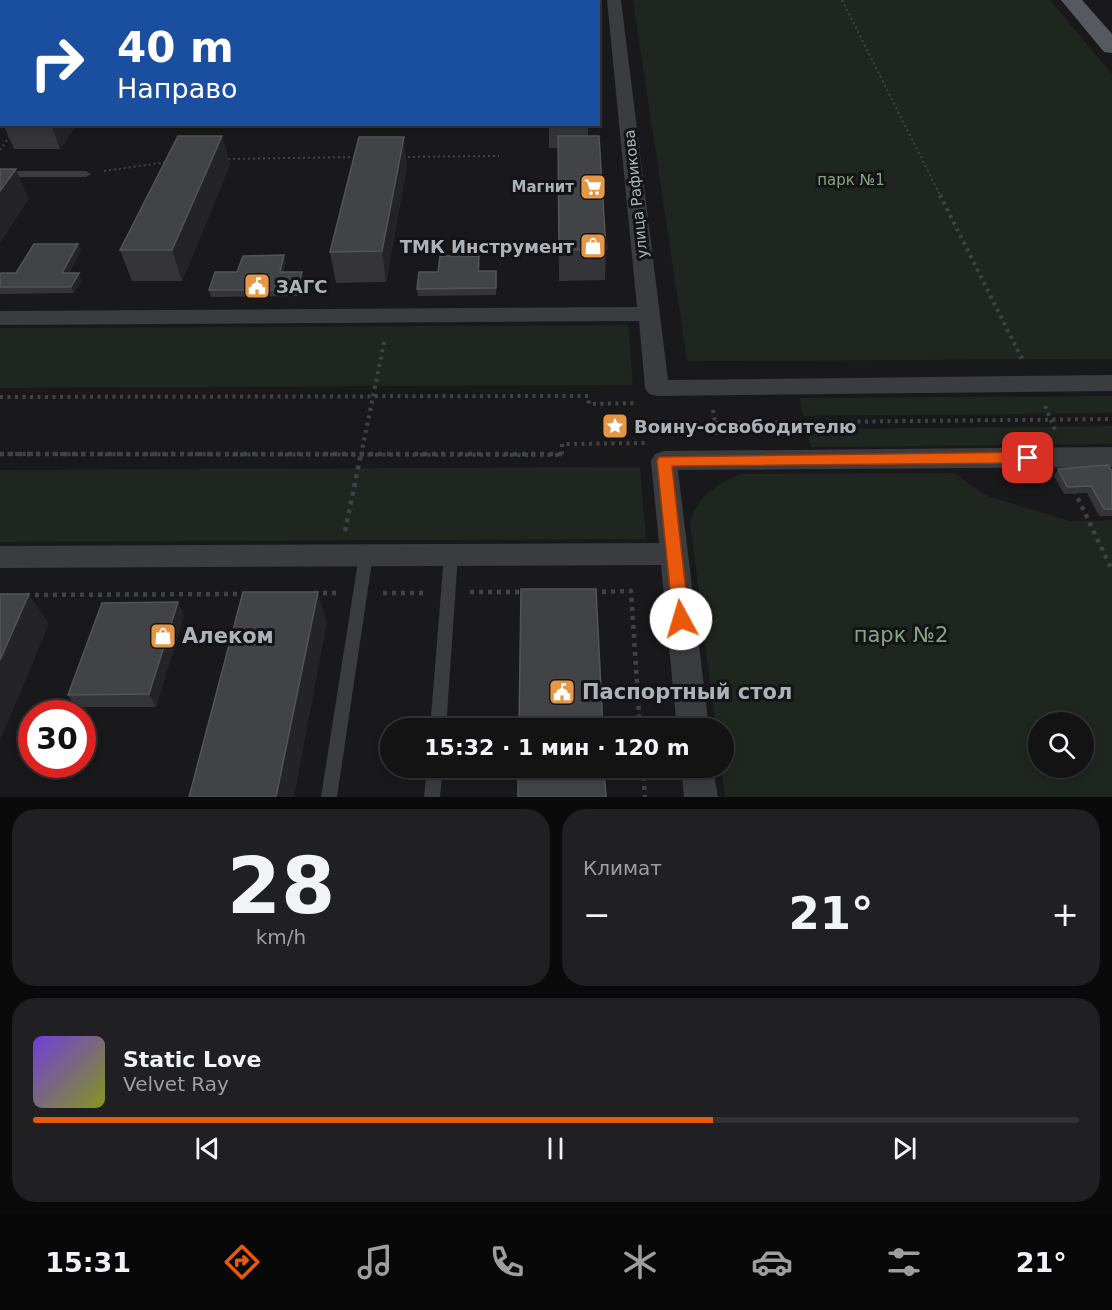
<!DOCTYPE html>
<html lang="ru">
<meta charset="utf-8">
<style>
body{margin:0;font-family:"DejaVu Sans",sans-serif;background:#202022;color:#f1f3f6;height:100vh;display:flex;flex-direction:column;font-size:22px;white-space:nowrap}
*{box-sizing:border-box;margin:0}
p{font-size:20px;color:#9d9ea0}
.icon{flex:none;width:33px;height:33px;fill:none;stroke:currentColor;stroke-width:2;stroke-linecap:round;stroke-linejoin:round}
.map{position:relative;height:797px;overflow:hidden}
.sheet{display:flex;flex-direction:column;gap:12px;padding:12px;background:#0a0a0b;flex:1}
.sheet>*{flex:none}
.banner{position:absolute;left:0px;top:0px;width:600px;height:126px;box-shadow:0 3px 9px #0003,0 0 0 2px #323234;background:#1a4fa0;color:#fff;overflow:hidden}
.buttons{position:absolute;left:1028px;top:712px;display:grid;gap:12px}
.buttons a{display:grid;place-items:center;width:66px;height:66px;border-radius:50%;background:#131314;box-shadow:0 3px 9px #0003,0 0 0 2px #323234;font-size:30px}
.speed{position:absolute;left:18px;top:700px;display:flex;gap:12px;font-size:30px;font-weight:700;text-align:center}
.speed>*{display:grid;place-content:center;width:78px;height:78px;border-radius:50%;background:#131314;box-shadow:0 3px 9px #0003,0 0 0 2px #323234;line-height:1}
.speed .limit{border:9px solid #d22;background:#fff;color:#111}
.pin{position:absolute;display:grid;place-items:center;width:51px;height:51px;color:#fff;margin:-26px;border-radius:12px;box-shadow:0 3px 9px #0006}
.me{position:absolute;width:66px;margin:-33px;rotate:354deg;stroke-linejoin:round;filter:drop-shadow(0 0 4px #0008)}
.turn{display:flex;align-items:center;gap:21px;height:126px;padding:0 18px;font-size:27px}
.turn .icon{width:78px;height:78px;stroke-width:2.5}
.turn b{display:block;font-size:42px;line-height:51px}
.big{font-size:45px;font-weight:800;line-height:1.1}
.sheet .card{flex:1;display:flex;flex-direction:column;justify-content:center;gap:9px;min-width:0;padding:0 21px;border-radius:24px;background:#202022}
.sheet .dial{align-items:center;gap:0}
.dial b{font-size:78px;line-height:1}
.song{display:flex;align-items:center;gap:18px}
.cover{width:72px;height:72px;border-radius:9px;background:linear-gradient(135deg,hsl(260 70% 55%),hsl(70 70% 35%))}
.played{height:6px;border-radius:3px;background:linear-gradient(90deg,#ea580c 65%,#323234 65%)}
.keys{display:flex;justify-content:space-around;direction:ltr}
.heat{display:flex;justify-content:space-between;align-items:center;font-size:33px;direction:ltr}
.sheet .tiles{flex:1;display:grid;gap:12px;grid-template-columns:1fr 1fr}
.card:last-child{grid-column:span 2}
.trip{position:absolute;left:380px;top:718px;width:354px;height:60px;border-radius:30px;background:#131314;box-shadow:0 3px 9px #0003,0 0 0 2px #323234;font-weight:800;line-height:60px;text-align:center}
.dock{display:flex;height:96px;justify-content:space-around;align-items:center;background:#080808;color:#9d9ea0}
.dock .icon{width:42px;height:42px}
.dock .current{color:#ea580c}
.dock b{font-size:27px;color:#f1f3f6}
.map>svg:first-child{display:block}
.green{fill:#1f251f;fill-rule:evenodd}
.lines{fill:none;stroke-linecap:round;stroke-linejoin:round}
.path-far2{stroke:#404346;stroke-width:2;stroke-dasharray:2 3;stroke-linecap:butt}
.path-far1{stroke:#404346;stroke-width:4;stroke-dasharray:3 4.5;stroke-linecap:butt}
.path{stroke:#404346;stroke-width:4.5;stroke-dasharray:4 5;stroke-linecap:butt}
.service{fill:#3a3c3f;fill-rule:evenodd}
.minor{fill:#3a3c3f;fill-rule:evenodd}
.primary{fill:#56595e;fill-rule:evenodd}
.wall{fill:#353539}
.shaded-wall{fill:#242427}
.building{fill:#424346;stroke:#525458;stroke-width:1.5}
.route{fill:#ea580c;stroke:#983908;stroke-width:1.5}
.labels{text-anchor:middle;dominant-baseline:central;stroke-width:6;stroke-linejoin:round;paint-order:stroke}
.far-park-label{font-size:15px;fill:#87a384;stroke:#141416}
.far-poi-label{font-size:15px;font-weight:bold;fill:#acb2b9;stroke:#141416;text-anchor:end}
.far-street-label{font-size:15px;fill:#acb2b9;stroke:#141416}
.poi-label{font-size:18px;font-weight:bold;fill:#acb2b9;stroke:#141416;text-anchor:start}
.near-park-label{font-size:21px;fill:#87a384;stroke:#141416}
.near-poi-label{font-size:21px;font-weight:bold;fill:#acb2b9;stroke:#141416;text-anchor:start}
</style>
<div class="map">
<svg width="1112" height="797" viewBox="0 0 1112 797">
<rect width="100%" height="100%" fill="#19191b"/>
<path class="green" d="M633,0H1050L1112,74V359L687,361Z
M628,325L633,385L0,388V328Z
M1112,396V413L803,416L799,398Z
M1112,426V444L811,447L806,429Z
M640,467L646,539L0,542V470Z
M954,473L985,495L1070,521L1112,520V797H725L721,768H723V729H716L690,522C698,496 717,483 741,474ZM1038,723H1083V768H1038Z"/>
<g class="lines">
<path class="path-far2" d="M842,0L941,197
M0,52L2,50
M0,150L11,135
M403,157L499,156
M223,159L357,157
M104,171L168,162"/>
<path class="path-far1" d="M940,195L1023,361
M0,397L588,396L589,404L637,403
M1045,406L1056,432
M713,410L717,435
M715,423L1112,419
M0,454L562,455V444L646,443
M361,455L385,338"/>
<path class="path" d="M0,454H562
M1074,490L1112,570
M345,531L361,454
M470,592H525
M593,592L631,591L640,729
M314,593H339
M383,593H426
M26,595L246,594
M643,768L645,797"/>
<path class="service" d="M0,79H2V83H0Z
M0,171H86L91,174L86,177H0Z
M366,549L371,551L373,555L337,797H321L359,555L361,551Z
M451,549L456,551L458,555L446,729H430L444,555L446,551Z
M427,768H443L440,797H424Z"/>
<path class="minor" d="M65,0H79L64,2Z
M607,0H621L668,380L1112,375V391L657,396L649,394L645,388L639,321L0,325V311L637,307Z
M2,85V97H0V86Z
M1112,447V467L678,470L709,729H677L661,565L0,568V546L659,543L651,461L655,454L664,451Z
M681,768H713L718,797H684Z"/>
<path class="primary" d="M1061,0H1082L1112,34V53L1104,52Z"/>
</g>
<path class="wall" d="M3,124H77L60,149H14Z
M549,124H588V136L606,249L605,280L559,281L558,148H549Z
M222,136L230,165L182,281H132L120,250Z
M407,166L386,282L336,283L330,252Z
M78,244L81,250L69,273L82,280L74,293L0,294V275L16,273Z
M286,262L283,272H302L304,279L299,296L211,297L209,290L237,272Z
M480,263L479,271L497,278L496,295L418,296L417,289L438,272Z
M1058,469L1112,471V516H1099L1087,493L1064,494L1054,476Z
M184,615L156,707H76L68,695Z"/>
<path class="shaded-wall" d="M6,0H39L38,2H4Z
M133,0H158L157,2H132Z
M2,5V44L0,46V6Z
M51,124H77L60,149Z
M222,136L230,165L182,281L172,250Z
M404,137L407,166L386,282L382,251Z
M16,169L29,199L0,243V191Z
M78,244L81,250L65,280L62,273Z
M284,255L286,262L281,279L280,272Z
M302,272L304,279L299,296L297,290Z
M79,273L82,280L74,293L71,287Z
M318,592L327,622L294,797H276Z
M29,594L49,624L0,741V660Z
M178,602L184,615L156,707L149,694Z"/>
<path class="building" d="M0,0H6L4,2H2V5L0,6Z
M92,0H133L132,2H91Z
M548,0H582V2H548Z
M178,136H222L172,250H120Z
M558,136H599L606,249L559,250Z
M359,137H404L382,251L330,252Z
M0,169H16L0,191Z
M34,244H78L62,273H79L71,287H0V275L1,273H16Z
M284,255L280,272H302L297,290H209L215,272H237L243,256Z
M440,256H479L478,271H496V288L417,289L419,272H438Z
M1108,465L1112,471V509H1104L1091,486L1067,487L1058,469Z
M521,589H596L603,729H519Z
M243,592H318L276,797H189Z
M0,594H29L0,660Z
M178,602L149,694L68,695L102,603Z
M518,768H604L606,797H518Z"/>
<path class="route" d="M1028,452L1035,458L1028,463L672,466L689,619L687,624L681,627L675,624L673,619L657,461L659,457Z"/>
<defs>
<symbol id="supermarket-square" viewBox="-11 -11 22 22"><rect x="-9" y="-9" width="18" height="18" rx="4" fill="#e69745" stroke="#141416"/><path d="M-6-5.5h2.5l.6 2H6L4.5 2H-2.5L-4.4-4H-6ZM-1.5 3.2a1.3 1.3 0 1 0 .1 0ZM3 3.2a1.3 1.3 0 1 0 .1 0Z" fill="#fff"/></symbol>
<symbol id="shop-square" viewBox="-11 -11 22 22"><rect x="-9" y="-9" width="18" height="18" rx="4" fill="#e69745" stroke="#141416"/><path d="M-5-2.5h2.3a2.7 3.5 0 0 1 5.4 0H5L5.5 6h-11ZM-1.5-2.5h3a1.5 2.3 0 0 0-3 0Z" fill="#fff"/></symbol>
<symbol id="civic-square" viewBox="-11 -11 22 22"><rect x="-9" y="-9" width="18" height="18" rx="4" fill="#e69745" stroke="#141416"/><path d="M-.6-6.5H3V-4.5H.6V-3L4-1V1h2V6H-6V1h2V-1L-.6-3ZM-1.2 2.5V6h2.4V2.5Z" fill="#fff"/></symbol>
<symbol id="sight-square" viewBox="-11 -11 22 22"><rect x="-9" y="-9" width="18" height="18" rx="4" fill="#e69745" stroke="#141416"/><path d="M0-6L1.8-2.2L6-1.7L2.9 1.2L3.7 5.4L0 3.3L-3.7 5.4L-2.9 1.2L-6-1.7L-1.8-2.2Z" fill="#fff"/></symbol>
</defs>
<g fill-rule="evenodd">
<use href="#supermarket-square" x="578" y="172" width="30" height="30"/>
<use href="#shop-square" x="578" y="231" width="30" height="30"/>
<use href="#civic-square" x="242" y="271" width="30" height="30"/>
<use href="#sight-square" x="600" y="411" width="30" height="30"/>
<use href="#shop-square" x="148" y="621" width="30" height="30"/>
<use href="#civic-square" x="547" y="677" width="30" height="30"/>
</g>
<g class="labels">
<g class="far-park-label">
<text x="851" y="180">парк №1</text>
</g>
<g class="far-poi-label">
<text x="574" y="187">Магнит</text>
</g>
<g class="far-street-label">
<text transform="translate(636 194) rotate(-96)">улица Рафикова</text>
</g>
<g class="poi-label">
<text x="574" y="246" text-anchor="end">ТМК Инструмент</text>
<text x="276" y="286">ЗАГС</text>
<text x="634" y="426">Воину-освободителю</text>
</g>
<g class="near-park-label">
<text x="901" y="635">парк №2</text>
</g>
<g class="near-poi-label">
<text x="182" y="636">Алеком</text>
<text x="582" y="692">Паспортный стол</text>
</g>
</g>
</svg>
<div class="buttons">
<a><svg class="icon" aria-label="search" viewBox="0 0 24 24"><circle cx="10" cy="10" r="6"/><path d="M15 15l6 6"/></svg></a>
</div>
<div class="speed"><div class="limit">30</div></div>
<div class="pin" style="left:1028px;top:458px;background:#d93025"><svg class="icon" aria-label="arrive" viewBox="0 0 24 24"><path d="M6 21V4h12l-3 4 3 4H6"/></svg></div>
<svg class="me" style="left:681px;top:619px" viewBox="-20 -20 40 40"><circle r="19" fill="#fff"/><path d="M0-13L10 11 0 6-10 11z" fill="#ea580c"/></svg>
<div class="trip">15:32 · 1 мин · 120 m</div>
<div class="banner">
<div class="turn"><svg class="icon" aria-label="right" viewBox="0 0 24 24"><path d="M7 20v-9h11M14 6l5 5-5 5"/></svg><div><b>40 m</b>Направо</div></div>
</div>
</div>
<section class="sheet">
<div class="tiles">
<div class="card dial"><b>28</b><p>km/h</p></div>
<div class="card"><p>Климат</p>
<div class="heat"><a>−</a><b class="big">21°</b><a>+</a></div>
</div>
<div class="card">
<div class="song"><i class="cover"></i><div><b>Static Love</b><p>Velvet Ray</p></div></div>
<div class="played"></div>
<div class="keys"><svg class="icon" aria-label="previous" viewBox="0 0 24 24"><path d="M18 5L8 12l10 7zM5 5v14"/></svg><svg class="icon" aria-label="pause" viewBox="0 0 24 24"><path d="M8 5v14M16 5v14"/></svg><svg class="icon" aria-label="next" viewBox="0 0 24 24"><path d="M6 5l10 7-10 7zM19 5v14"/></svg></div>
</div>
</div>
</section>
<nav class="dock">
<b>15:31</b>
<svg class="icon current" aria-label="directions" viewBox="0 0 24 24"><path d="M12 3l9 9-9 9-9-9zM9 14v-3h6M13 9l2 2-2 2"/></svg>
<svg class="icon" aria-label="music" viewBox="0 0 24 24"><path d="M9 18V5l10-2v13"/><circle cx="6" cy="18" r="3"/><circle cx="16" cy="16" r="3"/></svg>
<svg class="icon" aria-label="phone" viewBox="0 0 24 24"><path d="M5 4h4l2 5-3 2q2 4 5 5l2-3 5 2v4C11 20 4 13 5 4z"/></svg>
<svg class="icon" aria-label="climate" viewBox="0 0 24 24"><path d="M12 3v18M4 7l16 10M4 17L20 7"/></svg>
<svg class="icon" aria-label="car" viewBox="0 0 24 24"><path d="M5 17H2v-5l4-1 3-4h7l3 4 3 1v5h-3M9 17h6M6 11h13"/><circle cx="7" cy="17" r="2"/><circle cx="17" cy="17" r="2"/></svg>
<svg class="icon" aria-label="filters" viewBox="0 0 24 24"><path d="M4 7h16M4 17h16"/><circle cx="9" cy="7" r="2"/><circle cx="15" cy="17" r="2"/></svg>
<b>21°</b>
</nav>
